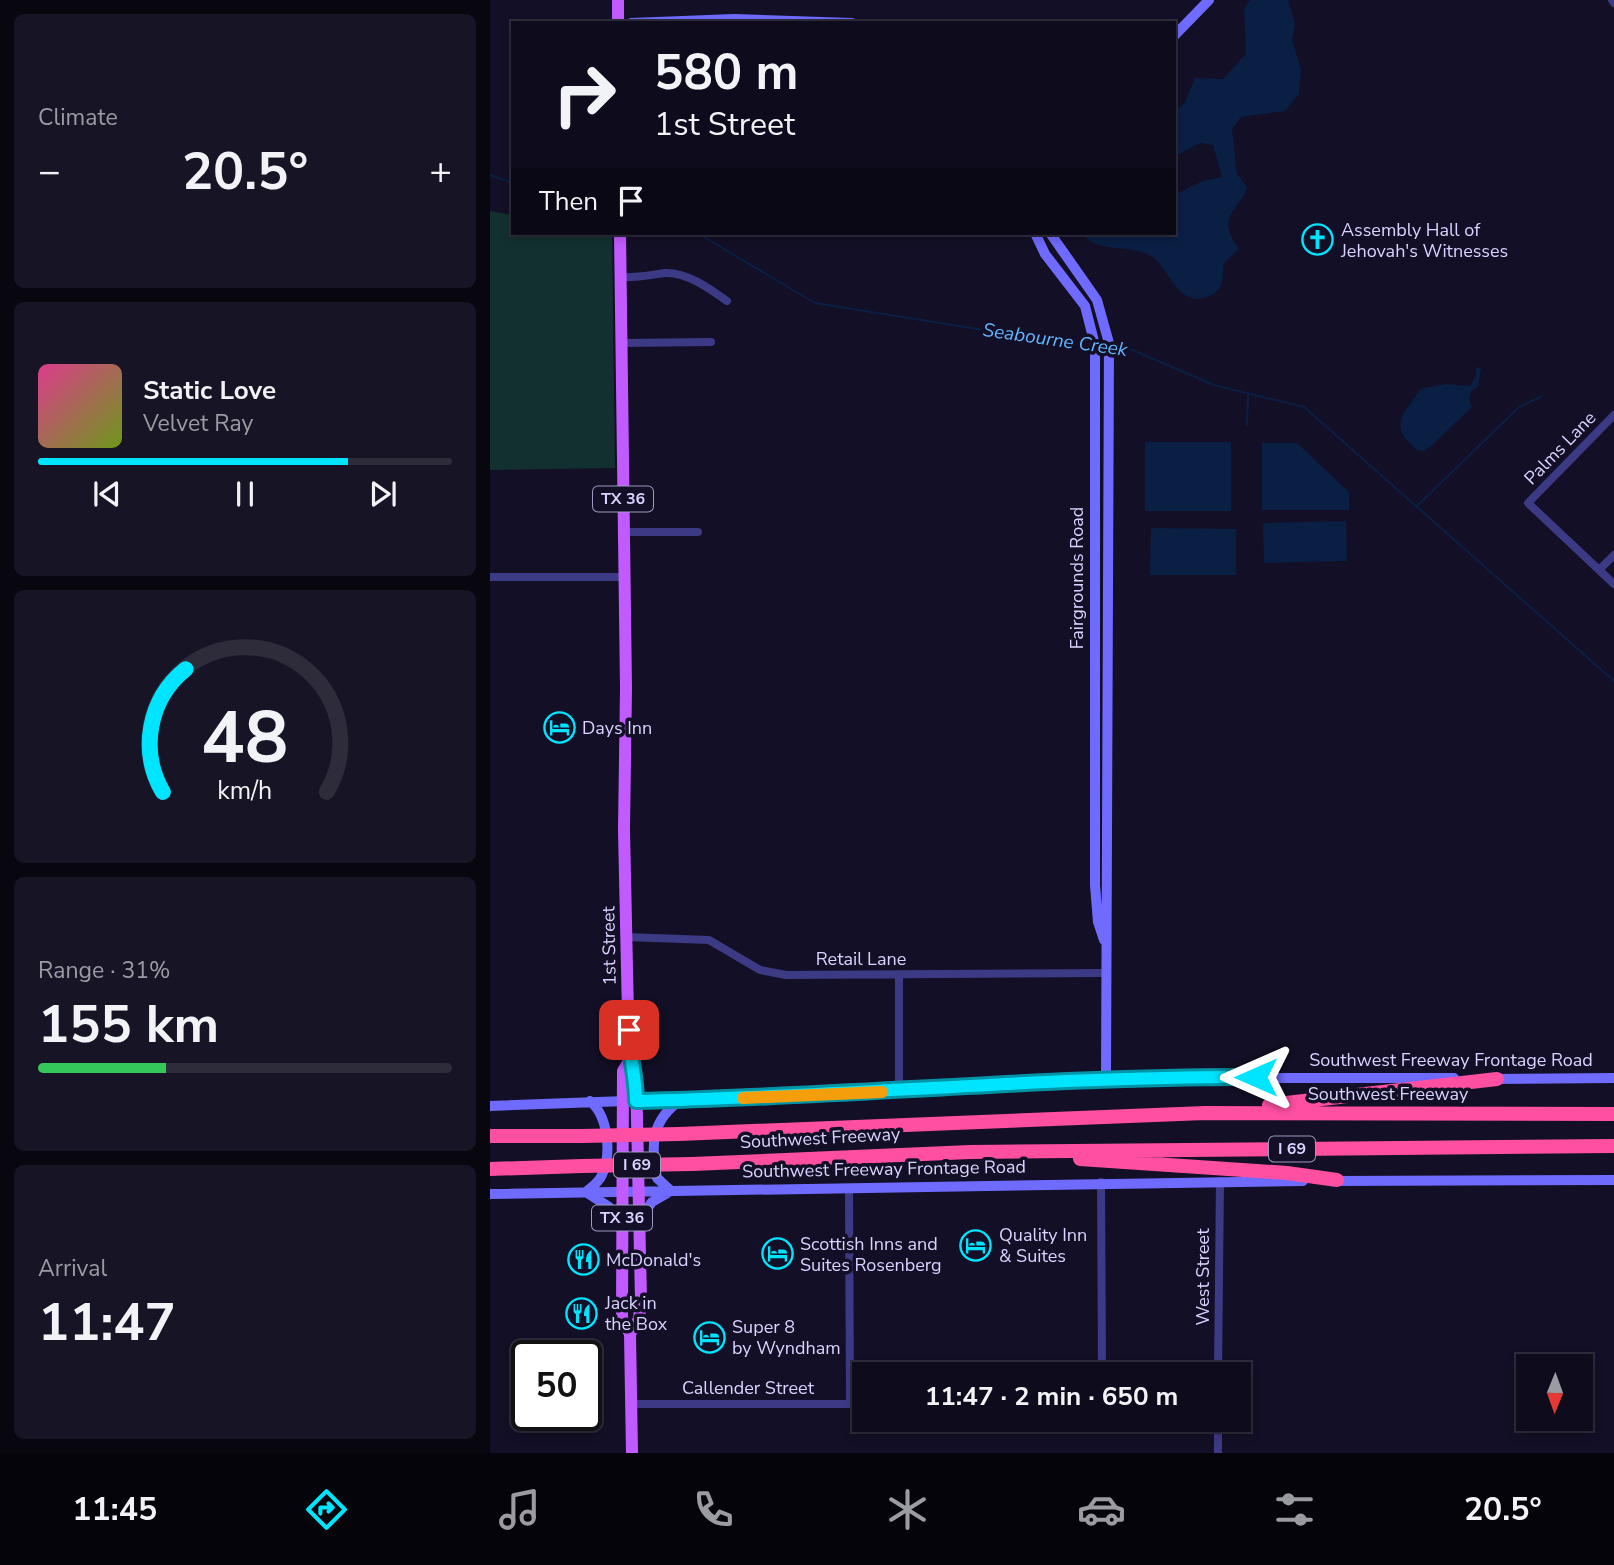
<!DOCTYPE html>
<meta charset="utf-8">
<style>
body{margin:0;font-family:"Nunito Sans",sans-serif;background:#171425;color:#f1f3f6;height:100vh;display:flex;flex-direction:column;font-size:26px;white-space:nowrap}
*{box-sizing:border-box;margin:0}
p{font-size:23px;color:#9b9ba3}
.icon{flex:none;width:38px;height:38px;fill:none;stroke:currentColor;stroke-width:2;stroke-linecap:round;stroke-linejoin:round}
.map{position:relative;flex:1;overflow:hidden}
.drawer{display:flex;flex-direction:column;gap:14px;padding:14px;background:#08060f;width:490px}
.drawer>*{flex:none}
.banner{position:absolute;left:21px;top:21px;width:665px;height:214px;border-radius:0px;box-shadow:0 4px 10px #0003,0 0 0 2px #2e2b3b;background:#0e0b1c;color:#f1f3f6;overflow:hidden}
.needle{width:46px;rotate:181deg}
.tools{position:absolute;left:1026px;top:1354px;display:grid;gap:14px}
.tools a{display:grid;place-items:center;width:77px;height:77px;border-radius:0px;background:#0e0b1c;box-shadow:0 4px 10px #0003,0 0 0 2px #2e2b3b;font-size:35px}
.speed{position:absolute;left:21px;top:1340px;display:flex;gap:14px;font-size:35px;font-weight:700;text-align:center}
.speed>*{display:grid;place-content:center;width:91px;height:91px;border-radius:50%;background:#0e0b1c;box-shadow:0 4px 10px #0003,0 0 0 2px #2e2b3b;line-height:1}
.speed .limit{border:4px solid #111;border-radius:10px;background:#fff;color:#111}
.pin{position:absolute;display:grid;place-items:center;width:60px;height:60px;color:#fff;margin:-30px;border-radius:14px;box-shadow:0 4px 10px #0006}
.me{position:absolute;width:77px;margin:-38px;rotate:270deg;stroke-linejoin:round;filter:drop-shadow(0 0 5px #0008)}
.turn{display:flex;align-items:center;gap:24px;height:147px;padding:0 28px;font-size:32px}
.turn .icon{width:91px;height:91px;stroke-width:2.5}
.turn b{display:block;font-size:49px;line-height:60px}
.then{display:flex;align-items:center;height:66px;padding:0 28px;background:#0003;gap:14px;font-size:26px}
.big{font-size:52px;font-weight:700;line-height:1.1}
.drawer .widget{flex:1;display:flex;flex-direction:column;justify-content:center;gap:10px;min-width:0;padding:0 24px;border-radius:10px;background:#171425}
.drawer .dial{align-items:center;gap:0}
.dial svg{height:182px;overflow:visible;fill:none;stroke:#2e2b3b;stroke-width:7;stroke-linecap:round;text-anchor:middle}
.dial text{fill:#f1f3f6;stroke:none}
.song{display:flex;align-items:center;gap:21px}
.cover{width:84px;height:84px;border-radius:10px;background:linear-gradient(135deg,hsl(330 70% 55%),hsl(80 70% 35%))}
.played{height:7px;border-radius:4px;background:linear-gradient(90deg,#00e5ff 75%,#2e2b3b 75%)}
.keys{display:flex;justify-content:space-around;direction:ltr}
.heat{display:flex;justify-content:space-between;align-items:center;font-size:38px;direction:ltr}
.charge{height:10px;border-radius:5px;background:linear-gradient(90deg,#34c759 31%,#2e2b3b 0)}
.trip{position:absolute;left:362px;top:1362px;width:399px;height:70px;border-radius:0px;background:#0e0b1c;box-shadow:0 4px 10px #0003,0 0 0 2px #2e2b3b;font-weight:700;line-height:70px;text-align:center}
.menu{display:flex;height:112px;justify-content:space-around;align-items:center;background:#06040b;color:#9b9ba3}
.menu .icon{width:49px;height:49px}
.menu .active{color:#00e5ff}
.menu b{font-size:32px;color:#f1f3f6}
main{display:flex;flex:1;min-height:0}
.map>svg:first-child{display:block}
.green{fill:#12302f}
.water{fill:#0a1f44}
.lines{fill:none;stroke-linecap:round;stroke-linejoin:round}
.stream{stroke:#0a1f44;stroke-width:2}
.street{stroke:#3d3a85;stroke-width:8}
.secondary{stroke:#6f6bff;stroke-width:10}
.primary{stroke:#c25bff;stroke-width:12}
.highway{stroke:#ff4fa3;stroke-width:14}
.highway-bridge{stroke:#ff4fa3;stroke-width:14}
.route-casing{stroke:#0095a6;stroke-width:18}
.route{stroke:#00e5ff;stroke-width:12}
.slow{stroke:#f59e0b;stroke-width:12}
.labels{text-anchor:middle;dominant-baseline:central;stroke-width:7;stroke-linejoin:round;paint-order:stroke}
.shield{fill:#130f26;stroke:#9e99be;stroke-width:2}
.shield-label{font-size:16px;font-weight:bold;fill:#d9d4ff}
.poi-label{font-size:18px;fill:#d9d4ff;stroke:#130f26;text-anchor:start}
.street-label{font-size:18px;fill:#d9d4ff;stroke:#130f26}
.water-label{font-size:19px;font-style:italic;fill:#62b6ff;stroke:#130f26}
</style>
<main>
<section class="drawer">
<div class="widget"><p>Climate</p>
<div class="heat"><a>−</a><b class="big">20.5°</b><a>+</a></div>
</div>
<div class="widget">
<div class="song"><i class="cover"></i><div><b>Static Love</b><p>Velvet Ray</p></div></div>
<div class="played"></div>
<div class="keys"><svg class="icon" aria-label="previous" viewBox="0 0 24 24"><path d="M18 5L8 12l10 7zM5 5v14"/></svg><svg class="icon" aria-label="pause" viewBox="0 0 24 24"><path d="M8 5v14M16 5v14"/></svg><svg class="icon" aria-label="next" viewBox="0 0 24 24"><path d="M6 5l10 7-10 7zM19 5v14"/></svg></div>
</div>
<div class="widget dial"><svg viewBox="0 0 100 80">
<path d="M14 69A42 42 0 1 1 86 69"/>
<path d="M14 69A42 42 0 0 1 24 15" stroke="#00e5ff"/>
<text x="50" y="56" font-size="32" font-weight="700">48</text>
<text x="50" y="72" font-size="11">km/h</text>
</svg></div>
<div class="widget"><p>Range · 31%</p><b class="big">155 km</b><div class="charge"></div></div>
<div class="widget"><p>Arrival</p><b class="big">11:47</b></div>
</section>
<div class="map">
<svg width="1124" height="1453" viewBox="0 0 1124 1453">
<rect width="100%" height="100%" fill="#130f26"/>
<path class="green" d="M0,211L23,215V233H122L125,468L0,470Z"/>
<path class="water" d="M760,0H798L805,23L802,40L811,69L809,94L795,111L757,116L750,118L742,129L747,174L757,187C750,211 724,216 749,249L733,264C733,278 734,290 719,296C688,310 679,267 661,256C638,243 610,255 591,233H684V195L713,181L732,177L723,145L710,143L684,157V113L695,102L705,78L733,79L756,54L754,9Z
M986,367L991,368L988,387L981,391L979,400L982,407L941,446L934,451L927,450C896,423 915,415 930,389L955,384L980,386L986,376Z
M655,442H741V511H655Z
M772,443H807L859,492V510H772Z
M856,521L857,561L774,563L773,523Z
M661,528L746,529V575H660Z"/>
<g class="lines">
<path class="stream" d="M0,175L23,183
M207,233L325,303L600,347
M623,348L640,349L724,385L814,407L1124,681
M757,425L758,395
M927,506L1029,407L1052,396"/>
<path class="street" d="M1122,0L1124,3
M130,277C146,278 160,275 175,273C197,272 220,289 237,301
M132,343L221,342
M1124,415L1038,503L1124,584
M133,532H208
M1109,570L1124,555
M0,577H134
M136,937L219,940L270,970L296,975L614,973
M409,975V1091
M611,1182L612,1374
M359,1189L360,1404
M728,1374L730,1181
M141,1404H374
M728,1453V1419"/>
<path class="secondary" d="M141,23L244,19L362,23
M684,36L719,0
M545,233L555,254L595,306L605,345V885L608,922L614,940
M560,233L607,300L619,343L616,1078
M1001,1079L1124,1078
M100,1101C118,1116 122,1153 112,1175C109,1182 102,1187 96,1192L119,1207L132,1224
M0,1106L409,1091L616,1078H964
M843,1181L1124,1180
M0,1194L813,1181
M149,1220L162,1202L181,1191L167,1178C160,1145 162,1119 191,1100"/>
<path class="primary" d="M128,0V23
M130,233L136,688L134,830L139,1061L146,1073L151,1300L149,1319L140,1334
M139,1061L133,1071L132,1318L140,1334L142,1453"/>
<path class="highway" d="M779,1105L1007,1079
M189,1134L715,1113L1124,1114
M0,1136H92
M590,1159L797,1173L847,1180
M202,1164L480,1152L1124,1146
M0,1169L92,1166"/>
<path class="highway-bridge" d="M92,1136L189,1134
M92,1166L202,1164"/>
</g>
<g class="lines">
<defs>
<path id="route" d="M139,1030C139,1055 146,1076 146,1101C353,1097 559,1076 766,1077"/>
</defs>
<use href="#route" class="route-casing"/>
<use href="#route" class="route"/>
<path class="slow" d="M253,1098L392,1092"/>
</g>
<defs>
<symbol id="church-ring" viewBox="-11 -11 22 22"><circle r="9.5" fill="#130f26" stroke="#00e5ff" stroke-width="1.5"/><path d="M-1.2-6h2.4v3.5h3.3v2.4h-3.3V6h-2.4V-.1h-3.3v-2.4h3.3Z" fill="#00e5ff"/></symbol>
<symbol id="hotel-ring" viewBox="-11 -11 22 22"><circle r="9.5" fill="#130f26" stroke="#00e5ff" stroke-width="1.5"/><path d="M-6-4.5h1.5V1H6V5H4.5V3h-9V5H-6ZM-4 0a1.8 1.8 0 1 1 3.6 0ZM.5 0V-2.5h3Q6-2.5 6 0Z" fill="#00e5ff"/></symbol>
<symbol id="restaurant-ring" viewBox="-11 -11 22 22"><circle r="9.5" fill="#130f26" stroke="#00e5ff" stroke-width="1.5"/><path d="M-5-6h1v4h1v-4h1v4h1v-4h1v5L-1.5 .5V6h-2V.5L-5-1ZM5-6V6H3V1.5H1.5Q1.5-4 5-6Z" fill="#00e5ff"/></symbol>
</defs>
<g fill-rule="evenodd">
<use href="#church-ring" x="810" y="222" width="35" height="35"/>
<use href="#hotel-ring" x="52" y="710" width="35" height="35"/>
<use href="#hotel-ring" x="468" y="1228" width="35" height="35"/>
<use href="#hotel-ring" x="270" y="1236" width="35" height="35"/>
<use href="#restaurant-ring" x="76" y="1242" width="35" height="35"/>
<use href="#restaurant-ring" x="74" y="1296" width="35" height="35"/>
<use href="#hotel-ring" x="202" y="1320" width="35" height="35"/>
</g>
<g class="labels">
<g class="shield">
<rect x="103" y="486.5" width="60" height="25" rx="5"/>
<rect x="779" y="1136.5" width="46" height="25" rx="5"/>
<rect x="124" y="1152.5" width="46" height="25" rx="5"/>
<rect x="102" y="1205.5" width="60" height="25" rx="5"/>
</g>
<g class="shield-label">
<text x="133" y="499">TX 36</text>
<text x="802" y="1149">I 69</text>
<text x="147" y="1165">I 69</text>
<text x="132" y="1218">TX 36</text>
</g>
<g class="poi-label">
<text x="851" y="230">Assembly Hall of<tspan x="851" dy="21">Jehovah's Witnesses</tspan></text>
<text x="92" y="728">Days Inn</text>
<text x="509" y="1235">Quality Inn<tspan x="509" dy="21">&amp; Suites</tspan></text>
<text x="310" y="1244">Scottish Inns and<tspan x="310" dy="21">Suites Rosenberg</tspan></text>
<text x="116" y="1260">McDonald's</text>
<text x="115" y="1303">Jack in<tspan x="115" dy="21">the Box</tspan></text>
<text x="242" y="1327">Super 8<tspan x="242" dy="21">by Wyndham</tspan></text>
</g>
<g class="street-label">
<text transform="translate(1070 448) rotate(-46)">Palms Lane</text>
<text transform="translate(587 578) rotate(-90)">Fairgrounds Road</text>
<text transform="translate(119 946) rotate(-91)">1st Street</text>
<text x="371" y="959">Retail Lane</text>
<text x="961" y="1060">Southwest Freeway Frontage Road</text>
<text x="898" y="1094">Southwest Freeway</text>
<text transform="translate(330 1138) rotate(-3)">Southwest Freeway</text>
<text transform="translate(394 1169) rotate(-1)">Southwest Freeway Frontage Road</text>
<text transform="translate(713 1277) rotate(-90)">West Street</text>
<text x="258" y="1388">Callender Street</text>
</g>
<g class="water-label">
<text transform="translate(565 340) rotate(8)">Seabourne Creek</text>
</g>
</g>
</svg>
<div class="tools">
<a><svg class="needle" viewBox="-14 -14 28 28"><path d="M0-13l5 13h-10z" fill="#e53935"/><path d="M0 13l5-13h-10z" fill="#9b9ba3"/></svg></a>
</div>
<div class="speed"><div class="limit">50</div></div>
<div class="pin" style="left:139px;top:1030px;background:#d93025"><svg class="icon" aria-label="arrive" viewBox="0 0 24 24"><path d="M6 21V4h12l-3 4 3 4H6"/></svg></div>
<svg class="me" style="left:766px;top:1077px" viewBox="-20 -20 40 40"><path d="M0-17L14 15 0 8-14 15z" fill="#00e5ff" stroke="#fff" stroke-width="4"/></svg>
<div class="trip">11:47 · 2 min · 650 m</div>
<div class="banner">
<div class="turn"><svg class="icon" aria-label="right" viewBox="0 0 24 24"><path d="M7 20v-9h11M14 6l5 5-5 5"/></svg><div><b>580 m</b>1st Street</div></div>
<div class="then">Then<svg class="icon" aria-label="arrive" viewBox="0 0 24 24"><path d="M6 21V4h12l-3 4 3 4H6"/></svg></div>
</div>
</div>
</main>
<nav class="menu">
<b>11:45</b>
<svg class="icon active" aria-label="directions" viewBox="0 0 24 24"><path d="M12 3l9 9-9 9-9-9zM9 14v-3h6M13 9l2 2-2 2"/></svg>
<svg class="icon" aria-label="music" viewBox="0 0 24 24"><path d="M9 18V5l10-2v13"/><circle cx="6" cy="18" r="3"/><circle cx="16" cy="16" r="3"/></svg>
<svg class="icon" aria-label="phone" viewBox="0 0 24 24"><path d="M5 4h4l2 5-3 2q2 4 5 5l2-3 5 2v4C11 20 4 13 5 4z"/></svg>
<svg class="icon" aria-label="climate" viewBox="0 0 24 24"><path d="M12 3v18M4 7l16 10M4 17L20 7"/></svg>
<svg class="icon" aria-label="car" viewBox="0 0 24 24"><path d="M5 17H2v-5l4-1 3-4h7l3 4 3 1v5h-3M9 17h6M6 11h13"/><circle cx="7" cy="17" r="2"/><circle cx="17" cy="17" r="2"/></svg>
<svg class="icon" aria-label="filters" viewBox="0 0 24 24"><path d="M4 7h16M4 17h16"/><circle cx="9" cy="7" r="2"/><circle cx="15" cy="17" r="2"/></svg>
<b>20.5°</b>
</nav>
